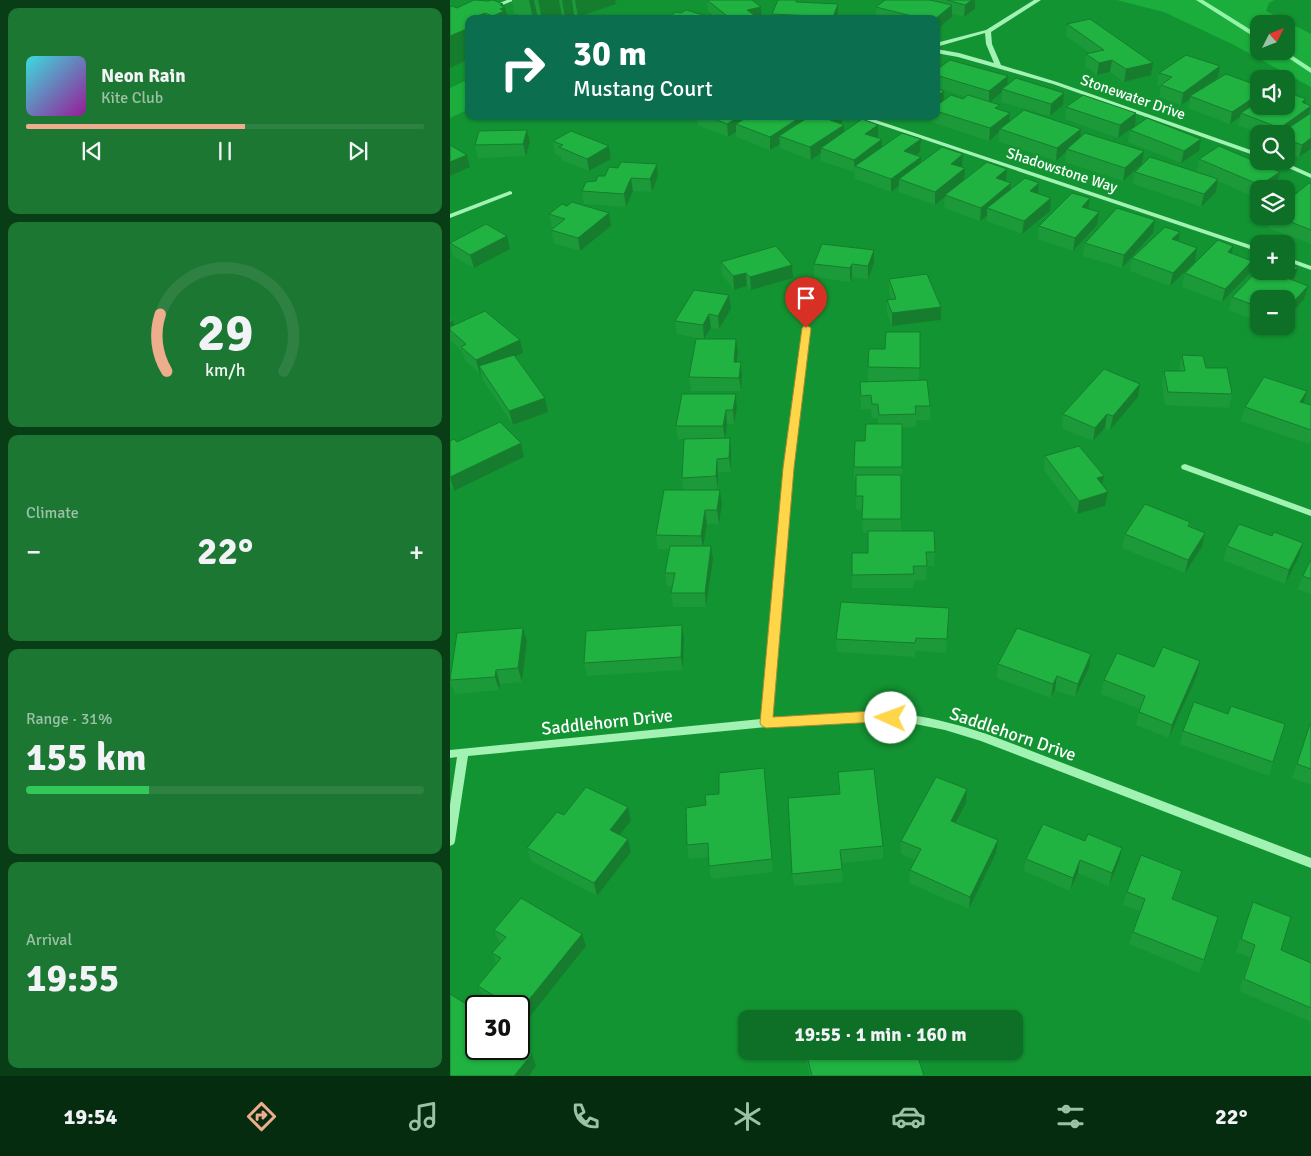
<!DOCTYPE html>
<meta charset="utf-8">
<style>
body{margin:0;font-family:Signika,sans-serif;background:#1c7732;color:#f1f3f6;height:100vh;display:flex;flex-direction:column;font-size:19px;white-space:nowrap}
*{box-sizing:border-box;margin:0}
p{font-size:16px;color:#9bc1a7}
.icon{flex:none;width:28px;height:28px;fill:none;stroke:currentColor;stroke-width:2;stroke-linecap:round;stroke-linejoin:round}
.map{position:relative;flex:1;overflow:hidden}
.details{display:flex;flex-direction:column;gap:8px;padding:8px;background:#083d15;width:450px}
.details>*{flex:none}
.guide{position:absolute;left:15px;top:15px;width:475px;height:105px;border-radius:10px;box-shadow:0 1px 4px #0004;background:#0b6e4f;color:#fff;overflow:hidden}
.needle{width:32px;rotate:48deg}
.fabs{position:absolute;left:800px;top:15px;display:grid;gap:10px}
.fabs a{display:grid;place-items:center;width:45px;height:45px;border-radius:10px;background:#0e6f26;box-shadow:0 1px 4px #0004;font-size:25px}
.speed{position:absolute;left:15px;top:995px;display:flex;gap:10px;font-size:25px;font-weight:700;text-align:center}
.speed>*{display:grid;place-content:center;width:65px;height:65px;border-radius:50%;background:#0e6f26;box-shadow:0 1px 4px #0004;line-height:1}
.speed .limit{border:2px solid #111;border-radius:8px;background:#fff;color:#111}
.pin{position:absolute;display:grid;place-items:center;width:42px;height:42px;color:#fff;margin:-51px -21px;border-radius:50% 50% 50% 0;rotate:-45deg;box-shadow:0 0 5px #0007}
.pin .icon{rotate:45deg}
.me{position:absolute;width:55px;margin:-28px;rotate:272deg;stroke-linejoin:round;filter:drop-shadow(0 0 4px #0008)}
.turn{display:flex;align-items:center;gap:18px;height:105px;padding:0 25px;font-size:22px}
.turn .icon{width:65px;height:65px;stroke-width:2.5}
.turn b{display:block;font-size:35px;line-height:42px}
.big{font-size:38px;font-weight:700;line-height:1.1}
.details .card{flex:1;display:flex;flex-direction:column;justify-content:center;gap:8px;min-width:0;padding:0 18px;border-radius:10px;background:#1c7732}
.details .dial{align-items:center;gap:0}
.dial svg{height:130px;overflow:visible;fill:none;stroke:#2e8143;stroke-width:7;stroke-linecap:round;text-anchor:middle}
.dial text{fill:#f1f3f6;stroke:none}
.song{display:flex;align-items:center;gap:15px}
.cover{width:60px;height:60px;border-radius:8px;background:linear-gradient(135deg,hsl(180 70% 55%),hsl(300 70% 35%))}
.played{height:5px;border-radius:2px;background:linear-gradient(90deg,#eead8d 55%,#2e8143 55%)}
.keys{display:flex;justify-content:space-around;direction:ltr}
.heat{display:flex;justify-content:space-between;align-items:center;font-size:28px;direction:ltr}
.charge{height:8px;border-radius:4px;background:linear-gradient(90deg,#34c759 31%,#2e8143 0)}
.trip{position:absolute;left:288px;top:1010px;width:285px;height:50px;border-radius:10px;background:#0e6f26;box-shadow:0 1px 4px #0004;font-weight:700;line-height:50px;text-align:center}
.menu{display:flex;height:80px;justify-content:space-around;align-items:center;background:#062c0f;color:#9bc1a7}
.menu .icon{width:35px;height:35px}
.menu .active{color:#eead8d}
.menu b{font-size:22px;color:#f1f3f6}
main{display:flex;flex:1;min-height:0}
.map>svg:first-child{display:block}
.green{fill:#1bae3c;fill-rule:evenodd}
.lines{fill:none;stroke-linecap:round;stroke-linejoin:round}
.stream{fill:#94f5a8;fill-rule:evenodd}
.minor{fill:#a2f2b4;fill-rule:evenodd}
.wall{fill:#1c9a39}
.shaded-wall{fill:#177d2e}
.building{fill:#21b342;stroke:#177d2e}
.route{fill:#ffd54a;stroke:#a68a30}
.labels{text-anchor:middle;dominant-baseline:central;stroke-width:5;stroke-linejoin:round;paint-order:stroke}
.far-street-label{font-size:15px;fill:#fff;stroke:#139432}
.street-label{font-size:18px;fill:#fff;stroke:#139432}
</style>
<main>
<section class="details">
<div class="card">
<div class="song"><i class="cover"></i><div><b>Neon Rain</b><p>Kite Club</p></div></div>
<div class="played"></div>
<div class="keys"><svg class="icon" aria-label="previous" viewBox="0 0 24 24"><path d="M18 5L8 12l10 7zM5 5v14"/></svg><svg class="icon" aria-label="pause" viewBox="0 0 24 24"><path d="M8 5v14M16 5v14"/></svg><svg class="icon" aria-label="next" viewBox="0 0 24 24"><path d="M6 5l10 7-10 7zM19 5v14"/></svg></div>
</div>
<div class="card dial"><svg viewBox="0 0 100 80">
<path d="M14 69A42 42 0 1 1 86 69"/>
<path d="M14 69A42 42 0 0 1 10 34" stroke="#eead8d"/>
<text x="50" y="56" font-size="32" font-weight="700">29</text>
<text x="50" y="72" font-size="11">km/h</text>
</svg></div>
<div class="card"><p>Climate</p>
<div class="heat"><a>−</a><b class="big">22°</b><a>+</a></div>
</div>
<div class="card"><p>Range · 31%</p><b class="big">155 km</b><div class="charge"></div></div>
<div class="card"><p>Arrival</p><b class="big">19:55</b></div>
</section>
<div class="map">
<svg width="861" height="1076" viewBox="0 0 861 1076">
<rect width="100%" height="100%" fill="#139432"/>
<path class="green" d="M667,0H824L819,3L816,11L861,34V87L782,44L714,12ZM809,24H836V51H809Z
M19,79V109L0,118V88Z"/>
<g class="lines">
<path class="stream" d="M746,0H753L809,35V40Z
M828,51H835L861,68V73Z"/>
<path class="minor" d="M57,0H65L45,8L40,7Z
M584,0H591L541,32L542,44L551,65L607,82L809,153V157L603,84L508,57L486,53V49L509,53L544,63L536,44L535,33L486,47V43L536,30Z
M404,116H414L809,248V252Z
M823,161H832L861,174V178Z
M60,191L62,192V194L0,218V214Z
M836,257L861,266V270L836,261Z
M353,326H359L360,328L343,468L321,719C367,716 413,710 459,715C485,718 512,726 537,734L861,858V868L531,741L495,730L460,723L422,721L316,727L18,756L5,841L4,844L0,846V805L7,757L0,758V750L311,719L335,468Z
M735,464L861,510V516L732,469L731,467L732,465Z"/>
</g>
<path class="wall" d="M21,0H36L55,7L58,19H19L7,8L22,1Z
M62,0H169L165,1L166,4L128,17L124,15L115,18L112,16L107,17V19H70L69,15L64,13Z
M257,0L312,18L215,19L231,13L266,18L258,11Z
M348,0V2L388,4V15L387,19H323L322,14Z
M435,0H525V9L514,17L502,13V17L486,30V19H426V7Z
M617,24L701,75L674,82L660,72L647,75L635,66L636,54L640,53L616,36Z
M486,70L558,76L557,85L613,105L600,116L551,102L552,92L540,102L549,110L559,122L694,151L692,164L673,181L615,162L616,152L606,161L549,142V132L539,141L481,122V116H486V88L494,91V101L513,99L516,97L486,87Z
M709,73L768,78L809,106L855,104L859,114L861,113V149L849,157L836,152V134H811L788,125L790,117L780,124L738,108L740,99L731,105L709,97L711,86L707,85Z
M616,107L685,126L668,138L615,119Z
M243,116H353V121L360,116H392V124L394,125V132L428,137L427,138L432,139V147L470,152L466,155L471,163L513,154L512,167L514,180L556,182L561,183L560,190L588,194L600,211L572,234L537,221V216L530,221L494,208L495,196L485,205L449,192V186L441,192L405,179V172L371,161V153L361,160L330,148V144L320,150L287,137L286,132L278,137L248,125L247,118Z
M465,116H476L473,119Z
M680,130L749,151L731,163L678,142Z
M103,141L161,159L139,171L111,160V156L105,154Z
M80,142L76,156L28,158L25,145Z
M749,159L830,172L827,184L821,189H809V197L807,198L768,181L766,192L751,207L683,184L685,172L751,173L747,172Z
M207,164L208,176L202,192L183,191L176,207L134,204L132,191L146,181L168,168Z
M861,184V244L818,228L821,216H836Z
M640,198L638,209L647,225L623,251L588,239L589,226Z
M99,214L161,226L130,251L104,243L101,230L104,227H102Z
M703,233L672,268L633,256L635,243Z
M0,243L60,249L24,268L3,256Z
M782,253L799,274L772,302L732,287L735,273Z
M682,258L745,262L720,286L680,271Z
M271,262L343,278L301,290L297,286L284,290L272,275Z
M424,263L418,279L402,277L400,282L364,277V264Z
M848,267L844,281L854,299L836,320V299H809V322L779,310L782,297Z
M439,279L491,307V320L442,326L437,313V300L441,299L439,292Z
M281,309L269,329L261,328L254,339L227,334L225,321Z
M0,318L3,320L4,325L73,353L65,357L98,412L63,425L33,380L31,373L30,374L15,360L12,351L1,341L0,338Z
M820,326H830L828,329Z
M470,332L469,381L480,406V420H466V427L452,428V481H451V531L485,552L484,566H477L476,580H464L463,588H402V553H418V533H413L412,510L406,509V481H404V467L415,441L428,424V418H422L421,409H411L410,382L451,381H418V367L435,349Z
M288,353L287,362H291L292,375L291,391H241L239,377Z
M732,355L782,394L779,408L715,405L712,384L714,371H730L729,369Z
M690,384L688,397L660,430L655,428L643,441L612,428L613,414Z
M857,391L853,403L861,405V440L859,444L791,421L795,407Z
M286,394L287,408L284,424H277L275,438L281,451V472H268V490H270L272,504L269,524H257L254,546L263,560L256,607H223L221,593L222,586H217L215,573L219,549H208L206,535L233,490L232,478L234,439H228L226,426Z
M0,441L71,443L74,457L4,491L0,486Z
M595,456L654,476L652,485L655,506L627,514L594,470Z
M740,522V526L755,533L752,547L735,573L672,548L675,534Z
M822,536L853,543L849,557L835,584L773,560L777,546Z
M861,559V594L848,589L853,576Z
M499,608L496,653L465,651V657L387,652L386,639Z
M232,625L234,638L233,670L137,676L134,663Z
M77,641L72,682L50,684L49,690L5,694L0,681V678Z
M548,664L639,668L625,697L605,690L601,698L547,678Z
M704,667L747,675L719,738L686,725L690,709L651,694L654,680Z
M860,724H861V785L842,778Z
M733,731L823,762L819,776L730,744Z
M314,768L323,872L261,879L259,866L258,857L239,859L237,845L256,805L269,794Z
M388,772L433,846V859L391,863L393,882L344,886L342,874L389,794Z
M516,803L506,823L548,840L546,853L519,909L459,883L460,870L465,860L451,854V841Z
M114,815L181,821L170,835L181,852L147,896L81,861L77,848Z
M576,859L669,861L659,886L628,873L620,891L574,871Z
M732,871L723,899L754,960L749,973L679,944L690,911L673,905L677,892Z
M803,902L831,950L861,963V1022L789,991L800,957L786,952Z
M44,930L136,946L74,1024L69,1020V1006H47L33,998L28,986L46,963L42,953L50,943Z
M356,1052L474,1076H360L357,1064Z"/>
<path class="shaded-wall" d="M79,0H84L88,19H83Z
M88,0H109L112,16L107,17V19H92Z
M112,0H122L124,15L115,18Z
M125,0H169L165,1L166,4L128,17Z
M522,0H525V9L514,17L515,5Z
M53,4L54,8L55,7L58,19H44L43,16L50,5Z
M388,4V15L387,19H383Z
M502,5V17L486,30V19H485Z
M311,7L312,18L298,19L297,10Z
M35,13L37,19H25V17Z
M19,28V59L0,68V36Z
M487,57V69L486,70V59Z
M662,60L660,72L647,75L649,63Z
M703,63L701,75L674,82L676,69Z
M770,66L768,78L740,96V99L731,105L733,93Z
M558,76L557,88L552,89V92L539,103V91Z
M494,91V103L486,109V97Z
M614,93L613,105L600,116L601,104Z
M809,94V105L791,113L790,117L780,124L782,112Z
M856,99L853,111L861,106L858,118L829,134L830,128L852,102Z
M560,113L559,125L550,129L549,132L539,141L540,128Z
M686,113L685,126L668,138L670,125Z
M290,116H311L286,124V132L278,137L277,124Z
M353,116V128L329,136L330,144L320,150V137Z
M386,116H392V125L380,120Z
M394,125V137L371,148V153L361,160L360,147Z
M428,125V137L416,146L415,134Z
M631,129L630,141L617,149L616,152L606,161L607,148Z
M77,130L80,142L76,156L73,144Z
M861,138V149L849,157L852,145Z
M432,139V152L405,166V172L404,160Z
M471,139L470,152L454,164V151Z
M751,139L749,151L731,163L734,151Z
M159,146L161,159L139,171L137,159Z
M694,151L692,164L673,181L675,168Z
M513,154L512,167L500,176L501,164Z
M17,155L20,167L0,176V162Z
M471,157V170L449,179V186L441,192V179Z
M207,164L208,176L202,192L200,179Z
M515,168L514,181L485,205V192Z
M557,169L556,182L546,178Z
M830,172L827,184L821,189H809L810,185Z
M181,178L183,191L176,207L174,194Z
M768,179L766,192L751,207L754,194Z
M561,183L560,196L537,208V216L530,221L531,208Z
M589,183L588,196L580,191Z
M601,198L600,211L572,234L574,221Z
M640,198L638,211L632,207Z
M649,212L647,225L623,251L625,238Z
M159,213L161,226L130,251L128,238Z
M705,220L703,233L672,268L674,255Z
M730,232L728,245L722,239Z
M57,236L60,249L24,268L20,255Z
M783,246L781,259L778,252Z
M747,248L745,262L720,286L723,273Z
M424,250V263L418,279V266Z
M802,261L799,274L772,302L775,289Z
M402,264V277L400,282V268Z
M342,265L343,278L301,290L300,277Z
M848,267L844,280L834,292L837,278Z
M296,273L297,286L284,290L283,276Z
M858,286L854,299L836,320V310Z
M279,295L281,309L269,329L268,316Z
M491,307V320L442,326V313Z
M259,314L261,328L254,339L253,325Z
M3,320L7,333L0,330V322Z
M286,339L288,353L285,376L284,362Z
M70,340L73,353L33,372L29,366L31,373L30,374L26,360Z
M291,362L292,375L291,391L289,378Z
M690,384L688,397L660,430L663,416Z
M857,391L853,405L850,402Z
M286,394L287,408L284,424L283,410Z
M95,398L98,412L63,425L59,411Z
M276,410L277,424L275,440L273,426Z
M657,414L655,428L643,441L645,428Z
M280,438L281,451V472L279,458Z
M71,443L74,457L4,491L0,477Z
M267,459L268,472V490L266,476Z
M654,476L651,490L647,478Z
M270,490L272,504L269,524L267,510Z
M658,492L655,506L627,514L629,501Z
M255,510L257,524L253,549L251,536Z
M755,533L752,547L735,573L738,560Z
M853,543L849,557L835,584L839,570Z
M261,546L263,560L256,607L255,593Z
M232,625L234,638L233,670L231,657Z
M73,628L77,641L72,682L68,668Z
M641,654L639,668L625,697L628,684Z
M750,661L747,675L719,738L722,725Z
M46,670L50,684L49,690L45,677Z
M607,676L605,690L601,698L603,684Z
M517,789L516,803L500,834L501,821Z
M178,807L181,821L163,843L160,830Z
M178,839L181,852L147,896L144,883Z
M548,840L546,853L519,909L520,897Z
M672,848L669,861L659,886L662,873Z
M630,860L628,873L620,891L623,878Z
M132,934L136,946L74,1024L69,1012Z
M82,1054L86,1066L79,1076H64Z"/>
<path class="building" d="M24,0L37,1L43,0L53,4L50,5L55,7L50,9L54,11L43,16L35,13L25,17L28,19H19V28L0,36V7L2,6L7,8Z
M257,0H302L311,7L297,10L307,17L302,19H281Z
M328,0H347L346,2L388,4L383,17L322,14Z
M435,0H480L502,5L485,19H474L426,7Z
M497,0H522L515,5Z
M236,10L268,19H215L226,12L231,13Z
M640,19L703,63L676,69L662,60L649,63L636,54L654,50L617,24Z
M736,55L770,66L733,93L711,85L722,77L709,73Z
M500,60L558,76L539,91L486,75V70Z
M776,74L809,86V94L782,112L740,96Z
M566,78L614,93L601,104L552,89Z
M486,88L494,91L486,97Z
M836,92L856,99L852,102L861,106L830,128L791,113L809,101V106H836Z
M501,95L513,99L518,95L550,105L545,108L560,113L540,128L486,111V106Z
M633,95L686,113L670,125L616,107Z
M574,110L631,129L607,148L550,129Z
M861,113V138L852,145L836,139V134H829Z
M256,116H290L277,124Z
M299,116H352L320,137L286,124Z
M360,116H386L380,120L394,125L360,147L329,136Z
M697,118L751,139L734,151L680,130Z
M412,119L428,125L415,134L432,139L404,160L371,148Z
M77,130L73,144L25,145L29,131Z
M121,131L159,146L137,159L109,147L113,145L103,141Z
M452,133L471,139L454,151L471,157L441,179L405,166Z
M635,133L694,151L675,168L617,149Z
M0,145L17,155L0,162Z
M769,146L830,172L810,185L749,159Z
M492,147L513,154L501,164L515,168L485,192L449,179Z
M700,157L768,179L754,194L685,172Z
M171,162L207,164L200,179L181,178L174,194L132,191L136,182L146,181L148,176H155L159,167L168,168Z
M537,162L557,169L546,178L561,183L531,208L495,195Z
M575,178L589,183L580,191L601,198L574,221L537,208Z
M859,183L861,184V230L826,216H836V202Z
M622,193L640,198L632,207L649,212L625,238L589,226Z
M122,202L159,213L128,238L101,230L115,219L99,214L112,204L117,206Z
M667,208L705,220L674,255L635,243Z
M36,224L57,236L20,255L0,243Z
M715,227L730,232L722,239L747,248L723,273L682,258Z
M768,240L783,246L778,252L802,261L775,289L735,273Z
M372,244L424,250L418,266L402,264L400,268L364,264Z
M326,246L342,265L300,277L296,273L283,276L271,262Z
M836,263L848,267L837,278L858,286L836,310V299H809V307L782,297L809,269V271H836Z
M477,274L491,307L442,313L437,300L446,299L439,279Z
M244,290L279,295L268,316L259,314L253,325L225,321Z
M35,311L70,340L26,360L11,347L16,344L0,330V327Z
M436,332H470V368L418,367L419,349H435Z
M246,339H286L284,362H291L289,378L239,377Z
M64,355L95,398L59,411L29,366Z
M732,355L753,356L756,368H777L782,394L718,392L714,371H735Z
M654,369L690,384L663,416L657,414L645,428L613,414Z
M814,377L857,391L850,402L861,405V430L795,407Z
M477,380L480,406H465L466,414L429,415L428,404H422L421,395L411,396L410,382Z
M232,394H286L283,410H276L273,426H226Z
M50,422L71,443L0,477V441L4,439L7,442Z
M416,424H452V467H404L405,441H415Z
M280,438L279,458L267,459L266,476L232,478L234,439Z
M629,446L654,476L647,478L658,492L629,501L595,456Z
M406,475H451V519H412L413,496H406Z
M214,490H270L267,510H255L251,536L206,535Z
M695,504L740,522L738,526L755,533L738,560L675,534Z
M789,524L822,536L824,532L853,543L839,570L777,546Z
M418,531H484L485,552H476L477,566H463L464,574L402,575V553H418Z
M220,546H261L255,593H221L225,573H215Z
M861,559V579L853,576Z
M391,602L499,608L497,639L466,638L465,643L386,639Z
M232,625L231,657L134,663L136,631Z
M73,628L68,668L46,670L45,677L0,680L7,633Z
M567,628L641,654L628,684L607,676L603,684L548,664Z
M713,647L750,661L722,725L689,712L695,696L654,680L667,653L704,667Z
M744,702L778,714L781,706L835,724L823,762L733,731Z
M860,724H861V769L847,764Z
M314,768L322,859L259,866L258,843L237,845L236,808L256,805L255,795L269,794V773Z
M424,769L433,846L390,850L392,869L342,874L338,798L390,794L388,772Z
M486,777L517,789L501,821L548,840L520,897L460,870L471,849L451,841Z
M136,787L178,807L160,830L178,839L144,883L77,848L107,812L114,815Z
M593,824L635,841L638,834L672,848L662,873L630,860L623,878L576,859Z
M691,855L732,871L722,899L768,917L754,960L683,932L695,899L677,892Z
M71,898L132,934L69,1012V1006H61L28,986L51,958L42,953L56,937L44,930Z
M803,902L841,917L831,950L861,963V1008L794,979L805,945L791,939Z
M0,994L26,1010V1049H69V1046L82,1054L64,1076H0Z
M360,1051H466L474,1076H362L356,1052Z"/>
<path class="route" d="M356,325L361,328L344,468L323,717L422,711L446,714L447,718L446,721L316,728L312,726L310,723L333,468L352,328Z"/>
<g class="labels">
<g class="far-street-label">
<text transform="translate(683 97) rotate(19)">Stonewater Drive</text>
<text transform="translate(612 170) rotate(18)">Shadowstone Way</text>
</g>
<g class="street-label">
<text transform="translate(157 722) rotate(-6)">Saddlehorn Drive</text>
<text transform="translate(563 734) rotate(19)">Saddlehorn Drive</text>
</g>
</g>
</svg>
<div class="fabs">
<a><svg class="needle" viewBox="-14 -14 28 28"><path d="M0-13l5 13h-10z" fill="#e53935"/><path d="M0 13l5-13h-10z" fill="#9bc1a7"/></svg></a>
<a><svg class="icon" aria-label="sound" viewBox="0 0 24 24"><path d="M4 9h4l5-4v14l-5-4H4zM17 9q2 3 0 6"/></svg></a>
<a><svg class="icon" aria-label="search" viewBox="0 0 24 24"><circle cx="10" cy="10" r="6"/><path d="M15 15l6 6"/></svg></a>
<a><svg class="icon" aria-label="layers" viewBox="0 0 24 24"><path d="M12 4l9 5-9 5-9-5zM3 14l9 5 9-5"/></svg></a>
<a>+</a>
<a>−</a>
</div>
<div class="speed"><div class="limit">30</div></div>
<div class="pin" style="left:356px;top:328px;background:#d93025"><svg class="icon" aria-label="arrive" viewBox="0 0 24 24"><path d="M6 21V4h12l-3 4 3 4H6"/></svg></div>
<svg class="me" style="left:441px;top:718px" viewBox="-20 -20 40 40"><circle r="19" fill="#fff"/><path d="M0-13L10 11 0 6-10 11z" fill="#ffd54a"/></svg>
<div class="trip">19:55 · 1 min · 160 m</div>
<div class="guide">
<div class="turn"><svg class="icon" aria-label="right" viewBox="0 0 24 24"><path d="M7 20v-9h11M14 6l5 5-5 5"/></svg><div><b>30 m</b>Mustang Court</div></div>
</div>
</div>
</main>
<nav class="menu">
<b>19:54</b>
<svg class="icon active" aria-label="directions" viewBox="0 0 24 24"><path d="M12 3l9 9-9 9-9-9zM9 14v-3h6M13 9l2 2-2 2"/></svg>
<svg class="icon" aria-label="music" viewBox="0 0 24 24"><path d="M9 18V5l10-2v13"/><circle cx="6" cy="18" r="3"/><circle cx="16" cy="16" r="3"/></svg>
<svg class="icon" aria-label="phone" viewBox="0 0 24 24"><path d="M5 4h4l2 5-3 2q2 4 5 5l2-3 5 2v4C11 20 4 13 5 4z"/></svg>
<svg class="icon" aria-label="climate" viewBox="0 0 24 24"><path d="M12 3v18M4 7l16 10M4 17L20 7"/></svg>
<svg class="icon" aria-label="car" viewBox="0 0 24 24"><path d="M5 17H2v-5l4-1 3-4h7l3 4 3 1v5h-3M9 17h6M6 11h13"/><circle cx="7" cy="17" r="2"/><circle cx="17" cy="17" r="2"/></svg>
<svg class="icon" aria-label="filters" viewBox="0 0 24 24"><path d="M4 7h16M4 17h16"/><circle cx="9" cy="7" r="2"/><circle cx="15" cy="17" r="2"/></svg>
<b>22°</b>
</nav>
